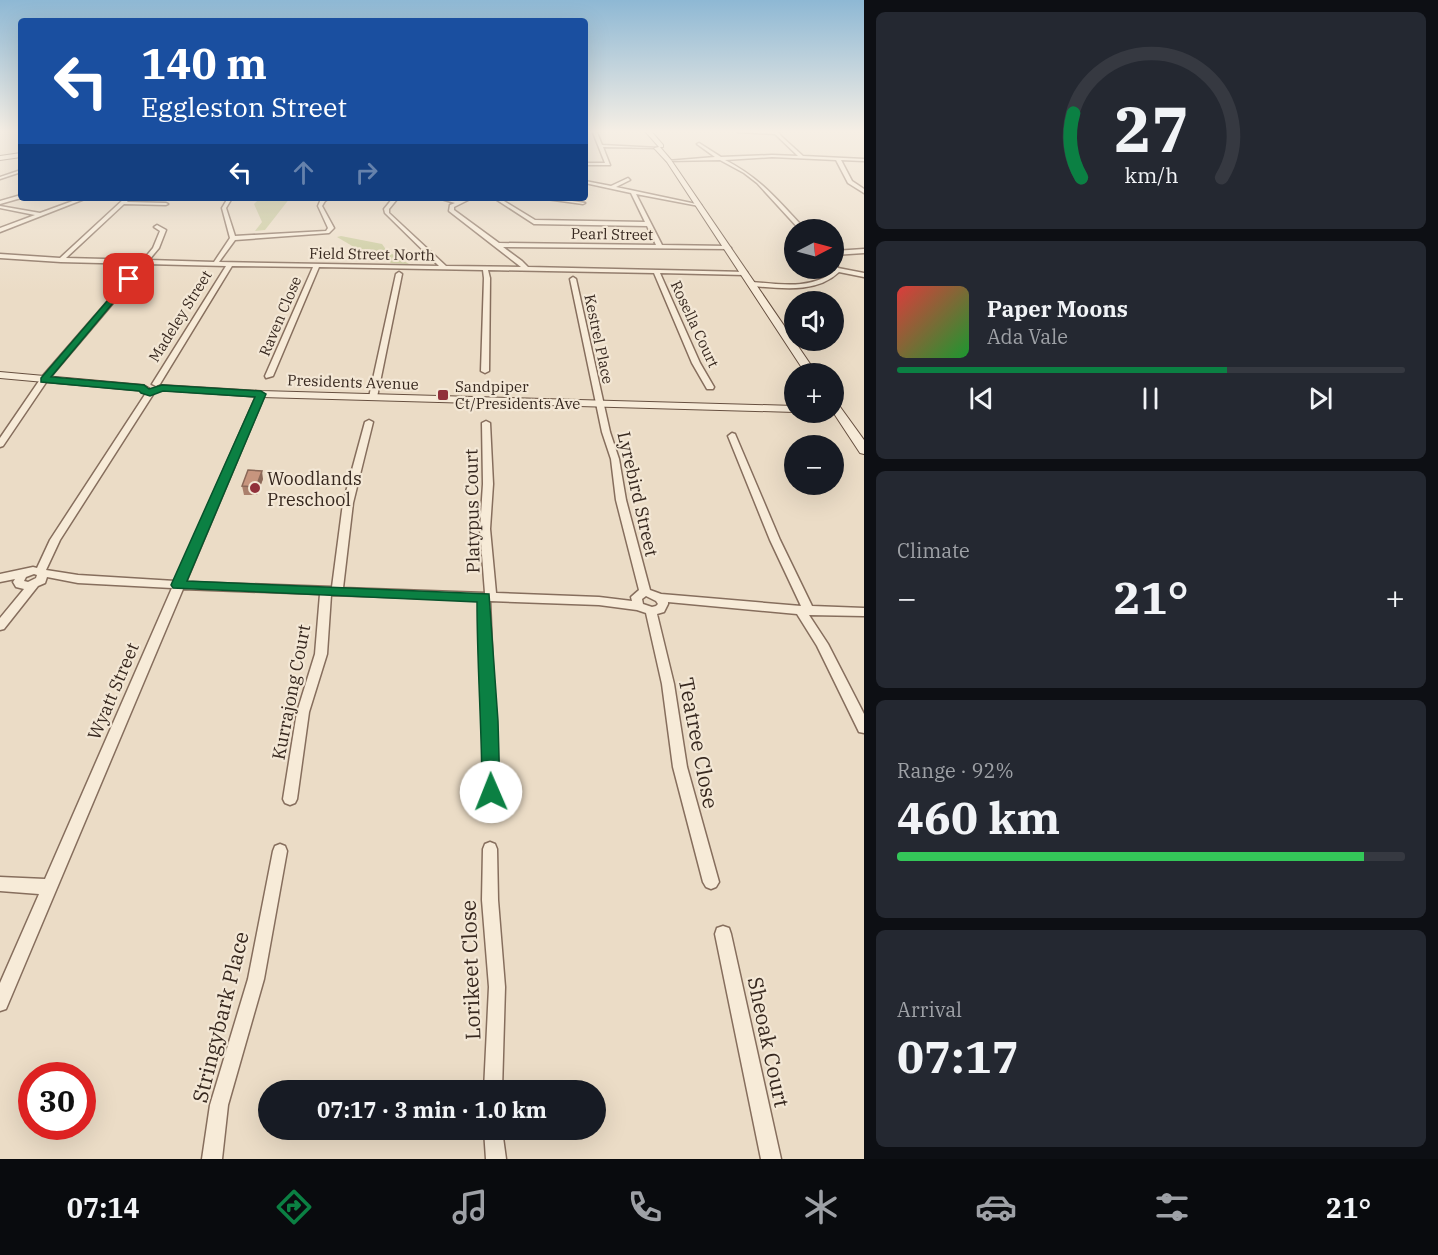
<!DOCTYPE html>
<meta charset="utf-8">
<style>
body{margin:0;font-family:"IBM Plex Serif",serif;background:#242831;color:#f1f3f6;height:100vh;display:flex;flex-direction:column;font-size:22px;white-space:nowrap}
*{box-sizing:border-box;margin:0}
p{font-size:20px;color:#9ea1a6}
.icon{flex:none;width:33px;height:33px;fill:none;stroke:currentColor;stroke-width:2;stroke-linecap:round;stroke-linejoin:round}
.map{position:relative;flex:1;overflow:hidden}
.panel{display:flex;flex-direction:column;gap:12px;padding:12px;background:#0d0f14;width:574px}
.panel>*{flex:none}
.banner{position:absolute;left:18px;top:18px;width:570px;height:183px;border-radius:6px;box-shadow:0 6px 24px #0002;background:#1a4fa0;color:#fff;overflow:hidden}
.needle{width:39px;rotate:84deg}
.controls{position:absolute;left:784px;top:219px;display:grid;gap:12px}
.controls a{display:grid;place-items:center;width:60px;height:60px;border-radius:50%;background:#171b24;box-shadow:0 6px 24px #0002;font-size:30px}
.speed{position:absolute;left:18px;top:1062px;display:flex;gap:12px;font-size:30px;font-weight:700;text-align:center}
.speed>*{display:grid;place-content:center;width:78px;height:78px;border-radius:50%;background:#171b24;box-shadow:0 6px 24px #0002;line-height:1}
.speed .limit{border:9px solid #d22;background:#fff;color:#111}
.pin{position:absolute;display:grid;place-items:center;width:51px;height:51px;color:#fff;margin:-26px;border-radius:12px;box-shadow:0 3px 9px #0006}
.me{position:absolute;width:66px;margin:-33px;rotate:359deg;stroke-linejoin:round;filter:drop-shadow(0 0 4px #0008)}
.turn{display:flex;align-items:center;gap:21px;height:126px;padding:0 24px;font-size:27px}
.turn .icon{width:78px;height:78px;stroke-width:2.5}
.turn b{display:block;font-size:42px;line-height:51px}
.lanes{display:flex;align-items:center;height:57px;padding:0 24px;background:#0003;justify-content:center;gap:30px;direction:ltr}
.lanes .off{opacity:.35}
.big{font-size:45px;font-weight:700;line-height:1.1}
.panel .tile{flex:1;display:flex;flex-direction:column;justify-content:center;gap:9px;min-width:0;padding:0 21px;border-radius:9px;background:#242831}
.panel .dial{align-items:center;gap:0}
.dial svg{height:156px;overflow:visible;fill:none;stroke:#363941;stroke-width:7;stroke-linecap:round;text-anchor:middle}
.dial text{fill:#f1f3f6;stroke:none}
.song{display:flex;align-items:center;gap:18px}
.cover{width:72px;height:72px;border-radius:9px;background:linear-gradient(135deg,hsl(0 70% 55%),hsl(130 70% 35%))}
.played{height:6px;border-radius:3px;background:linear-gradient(90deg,#0b8043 65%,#363941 65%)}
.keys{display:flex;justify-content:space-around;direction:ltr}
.heat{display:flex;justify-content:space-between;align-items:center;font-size:33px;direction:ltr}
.charge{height:9px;border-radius:4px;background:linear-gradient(90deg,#34c759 92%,#363941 0)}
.trip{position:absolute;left:258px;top:1080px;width:348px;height:60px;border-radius:30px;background:#171b24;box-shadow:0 6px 24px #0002;font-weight:700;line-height:60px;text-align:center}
.menu{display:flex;height:96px;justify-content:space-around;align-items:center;background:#090b0e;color:#9ea1a6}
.menu .icon{width:42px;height:42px}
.menu .current{color:#0b8043}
.menu b{font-size:27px;color:#f1f3f6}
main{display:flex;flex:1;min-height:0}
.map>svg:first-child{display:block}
.green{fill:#c8c99a}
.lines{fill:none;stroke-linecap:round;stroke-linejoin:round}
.street-casing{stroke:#866e5d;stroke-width:3}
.secondary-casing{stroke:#675040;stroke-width:2}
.street{fill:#f7ebd8;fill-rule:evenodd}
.secondary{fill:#f7ebd8;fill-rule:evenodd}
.wall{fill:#ab806c}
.shaded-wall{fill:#8b6858}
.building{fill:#c7957e;stroke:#8b6858;stroke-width:1.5}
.route{fill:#0b8043;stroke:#07532c;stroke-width:1.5}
.poi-dot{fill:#91303a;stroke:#f3e7d5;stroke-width:2}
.labels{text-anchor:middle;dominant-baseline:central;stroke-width:4.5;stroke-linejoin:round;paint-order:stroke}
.far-street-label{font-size:15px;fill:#37281f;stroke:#f3e7d5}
.far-poi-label{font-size:15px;fill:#37281f;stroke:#f3e7d5;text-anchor:start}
.poi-label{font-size:18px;fill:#37281f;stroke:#f3e7d5;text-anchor:start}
.street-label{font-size:18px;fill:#37281f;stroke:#f3e7d5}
.near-street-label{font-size:21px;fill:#37281f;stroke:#f3e7d5}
</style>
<main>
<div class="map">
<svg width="864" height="1159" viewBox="0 0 864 1159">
<rect width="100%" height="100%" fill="#ebdcc6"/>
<path class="green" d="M260,198H290L265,230L255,231L262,222L254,204Z
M341,236L382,244L387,251L409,264L391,263L370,249L359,250L337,237Z"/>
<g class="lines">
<defs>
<path id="street" d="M592,130H596L602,145L659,148L603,147L610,165H585V163H605Z
M773,130H777L781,136L803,156L864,159V161L841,160L852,181L864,189V193L848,183L836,160L772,157L725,160C762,179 778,201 806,230H800L757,183L744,173L720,160L667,161L715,157L697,144L699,143L721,157L772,155L798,156L775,134L738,132H774Z
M21,170V172L0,179V177Z
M628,178L630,180L616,187L701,205L699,206L636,194L662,245L728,246L731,248L730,249L503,247L522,261L528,267L747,272V274L745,275L660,273L700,363L714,387L713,389H707L692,363L654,273L488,270L490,278L489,371L485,373L481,371L484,278L483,270L319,267L273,376L266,378L265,376L313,267L232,266L160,384L156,386L152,384L226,266L146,264L47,381L3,446L0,447V438L41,378L140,264L61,262L0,258V254L60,258L125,198H130L127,202L166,203L168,204L166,205L124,204L66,258L143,260L153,248L160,231L154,227L157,225L166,230L159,248L149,260L214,262L230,238L222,208L228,198H232L226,208L235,236L326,231L328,228L318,206L321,199L329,198L325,201L322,206L334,228L329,233L235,240L219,262L439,266L385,213L384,209L393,198H398L389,209V213L446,266L521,267L449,211L450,205L455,203L438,198L460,201L466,198H472L454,207V210L499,243L656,245L647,226L534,224L494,198H499L535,220L645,222L631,193L585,183V181L611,186Z
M21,195V198L0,204V201Z
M81,198H87L0,232V228L35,215L0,208V206L40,213Z
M539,198H553L585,203L583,204Z
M864,249V253L834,255V251Z
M834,260L837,262L838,268L864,273V277L839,272C816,294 781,288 752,286L749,284L752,282C779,284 810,290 833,272Z
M399,272L402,274L377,397L373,399L369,397L396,274Z
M573,277L576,279L610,432L619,459L626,500L650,590L661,594L801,606L770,540L728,436L732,433L735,434L780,540L812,606L864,608V616L809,615L828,644L864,714V733L859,732L817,646L797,614L668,602V604L664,612L657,614L674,684L687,767L719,882L716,887L711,889L706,887L703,882L673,767L662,684L646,613L637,610L599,605L490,601L498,792L496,796L491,798L486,796L484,792L479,600L331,595L327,654L309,712L297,799L295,803L290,805L285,803L283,799L297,712L315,654L320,594L183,589L6,1009L0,1011V983L39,894L0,891V877L45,879L172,588L78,583L47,577L45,583L38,586L4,629L0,630V618L24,589L16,587L13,582L15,579L0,582V574L33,567L37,568L50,540L146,393L150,391L154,393L60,540L46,570L78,575L175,581L257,394L261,392L265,394L186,582L332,587L343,503L365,422L369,420L373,422L353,503L343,588L485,593L480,529L483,484L482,423L486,421L490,423L493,484L490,529L496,593L599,597L632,601L631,597L639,590L616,500L611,459L602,432L570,279ZM34,574L37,575L36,578L28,582L24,581L26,577ZM646,596L656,601L658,604L656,606L652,607L643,604L642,599Z
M490,842L495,844L497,849L498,900L505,987L502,1090H484L489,987L482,900L483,849L485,844Z
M280,844L285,846L287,851L264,979L228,1105L222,1159H202L210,1105L248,979L273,851L275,846Z
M723,926L729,928L731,934L781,1159H761L715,934L717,928Z
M484,1130H502L506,1159H486Z"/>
<path id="secondary" d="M644,130H650L663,145V147H660L671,160L817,374H806L667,162L654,148L659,147Z
M21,153V157L0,160V156Z
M0,372L144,385L149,388L144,391L0,378Z
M162,385L261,391L795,406V412L261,397L158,390V386Z
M834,403L838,404L864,440V454L860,453L833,412Z"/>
</defs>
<use href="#street" class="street-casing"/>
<use href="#secondary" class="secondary-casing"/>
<use href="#street" class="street"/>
<use href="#secondary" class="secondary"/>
</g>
<path class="wall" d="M263,479L257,495H244L242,486Z"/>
<path class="shaded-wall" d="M262,471L263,479L257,495L256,487Z"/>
<path class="building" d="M248,470L262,471L256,487L242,486Z"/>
<linearGradient id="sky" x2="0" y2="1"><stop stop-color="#8eb8d4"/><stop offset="0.45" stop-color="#f6efe5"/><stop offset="1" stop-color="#f6efe5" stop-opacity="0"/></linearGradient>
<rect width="864" height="292" fill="url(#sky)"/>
<path class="route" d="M127,278L133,279L51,377L144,385L149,389L162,385L261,391L266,394L187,581L489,594L498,721L500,792L497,798L491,800L484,798L482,792C482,729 477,666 477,602L173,588L171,585L255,397L163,391L150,396L141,393L139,391L41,382V378Z"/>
<g class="poi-dot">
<rect x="437" y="389" width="12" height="12" rx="3"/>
<circle cx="255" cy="488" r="6"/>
</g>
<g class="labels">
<g class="far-street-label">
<text transform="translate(612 234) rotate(1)">Pearl Street</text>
<text transform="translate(372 254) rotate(1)">Field Street North</text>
<text transform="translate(180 316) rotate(-58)">Madeley Street</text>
<text transform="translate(280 316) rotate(-67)">Raven Close</text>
<text transform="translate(695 324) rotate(65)">Rosella Court</text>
<text transform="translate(599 339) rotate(78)">Kestrel Place</text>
<text transform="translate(353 382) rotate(2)">Presidents Avenue</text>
</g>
<g class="far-poi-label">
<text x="455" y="386">Sandpiper<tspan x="455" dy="17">Ct/Presidents Ave</tspan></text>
</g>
<g class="poi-label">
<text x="267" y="478">Woodlands<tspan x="267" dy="21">Preschool</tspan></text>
</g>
<g class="street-label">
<text transform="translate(638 494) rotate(77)">Lyrebird Street</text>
<text transform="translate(472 511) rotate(-91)">Platypus Court</text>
<text transform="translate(113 691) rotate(-67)">Wyatt Street</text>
<text transform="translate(291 692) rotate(-79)">Kurrajong Court</text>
</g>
<g class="near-street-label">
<text transform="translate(699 743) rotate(79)">Teatree Close</text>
<text transform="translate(470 970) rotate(-92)">Lorikeet Close</text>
<text transform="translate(220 1017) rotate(-76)">Stringybark Place</text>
<text transform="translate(769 1042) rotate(78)">Sheoak Court</text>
</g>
</g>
</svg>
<div class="controls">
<a><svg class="needle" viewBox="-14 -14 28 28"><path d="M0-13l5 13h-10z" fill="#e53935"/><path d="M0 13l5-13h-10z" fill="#9ea1a6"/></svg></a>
<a><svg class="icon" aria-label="sound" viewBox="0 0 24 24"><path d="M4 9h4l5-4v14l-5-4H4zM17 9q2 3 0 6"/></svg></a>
<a>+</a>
<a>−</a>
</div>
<div class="speed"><div class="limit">30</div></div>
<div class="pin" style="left:129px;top:279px;background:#d93025"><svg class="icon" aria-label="arrive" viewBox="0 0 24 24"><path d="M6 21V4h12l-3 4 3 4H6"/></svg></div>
<svg class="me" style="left:491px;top:792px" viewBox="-20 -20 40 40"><circle r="19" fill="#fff"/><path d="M0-13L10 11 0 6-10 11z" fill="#0b8043"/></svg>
<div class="trip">07:17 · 3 min · 1.0 km</div>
<div class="banner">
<div class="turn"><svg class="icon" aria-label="left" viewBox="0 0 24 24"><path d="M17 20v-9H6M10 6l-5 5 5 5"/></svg><div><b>140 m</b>Eggleston Street</div></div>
<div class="lanes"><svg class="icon" aria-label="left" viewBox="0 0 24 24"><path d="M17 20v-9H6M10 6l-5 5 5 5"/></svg><svg class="icon off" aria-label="ahead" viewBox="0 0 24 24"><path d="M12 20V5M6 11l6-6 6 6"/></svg><svg class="icon off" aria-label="right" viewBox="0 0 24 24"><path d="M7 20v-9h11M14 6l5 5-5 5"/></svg></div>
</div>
</div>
<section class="panel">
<div class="tile dial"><svg viewBox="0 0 100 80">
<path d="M14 69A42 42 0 1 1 86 69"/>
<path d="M14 69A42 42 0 0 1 10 36" stroke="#0b8043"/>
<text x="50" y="56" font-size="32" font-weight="700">27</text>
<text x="50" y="72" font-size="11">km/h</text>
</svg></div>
<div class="tile">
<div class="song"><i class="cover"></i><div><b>Paper Moons</b><p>Ada Vale</p></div></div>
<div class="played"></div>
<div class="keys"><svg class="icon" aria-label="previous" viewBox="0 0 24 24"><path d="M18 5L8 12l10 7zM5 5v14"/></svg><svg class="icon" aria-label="pause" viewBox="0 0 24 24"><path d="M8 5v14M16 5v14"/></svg><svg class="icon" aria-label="next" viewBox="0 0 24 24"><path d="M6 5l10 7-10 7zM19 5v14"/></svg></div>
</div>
<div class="tile"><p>Climate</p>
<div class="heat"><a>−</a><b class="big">21°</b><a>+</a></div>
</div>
<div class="tile"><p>Range · 92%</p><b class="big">460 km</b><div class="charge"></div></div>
<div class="tile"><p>Arrival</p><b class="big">07:17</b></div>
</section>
</main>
<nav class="menu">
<b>07:14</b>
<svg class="icon current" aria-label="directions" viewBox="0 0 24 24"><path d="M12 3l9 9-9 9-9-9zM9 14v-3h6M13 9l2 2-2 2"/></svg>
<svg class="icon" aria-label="music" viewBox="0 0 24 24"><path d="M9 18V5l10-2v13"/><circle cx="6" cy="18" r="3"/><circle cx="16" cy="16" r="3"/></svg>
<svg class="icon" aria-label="phone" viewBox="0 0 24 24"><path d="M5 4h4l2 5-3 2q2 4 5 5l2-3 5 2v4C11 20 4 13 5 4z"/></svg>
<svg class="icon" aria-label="climate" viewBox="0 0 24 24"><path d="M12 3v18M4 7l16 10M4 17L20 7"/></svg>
<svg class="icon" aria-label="car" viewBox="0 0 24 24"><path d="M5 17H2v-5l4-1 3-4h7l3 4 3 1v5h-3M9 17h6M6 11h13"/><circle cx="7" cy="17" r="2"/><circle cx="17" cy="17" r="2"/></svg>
<svg class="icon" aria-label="filters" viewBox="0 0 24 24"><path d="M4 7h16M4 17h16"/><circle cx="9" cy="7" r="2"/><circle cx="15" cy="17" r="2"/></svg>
<b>21°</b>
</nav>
